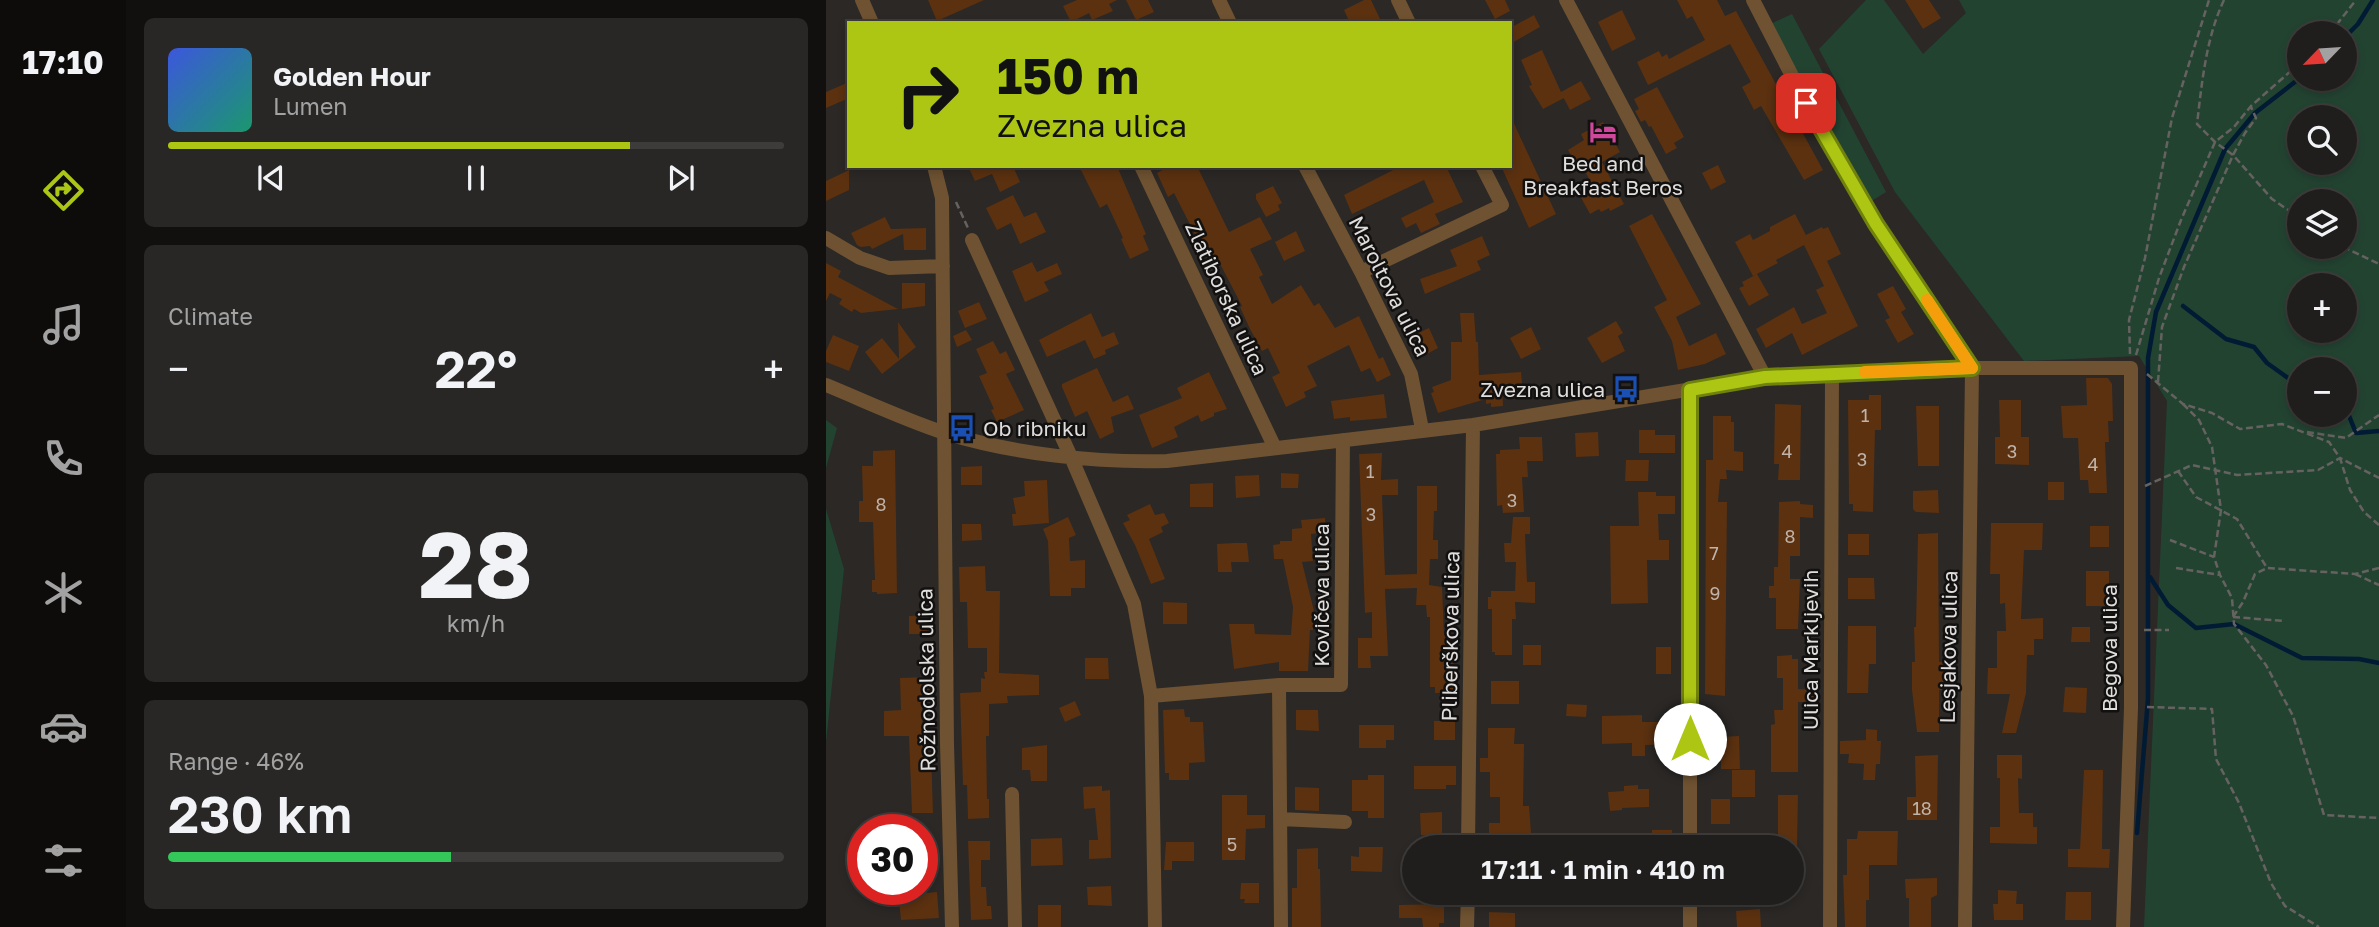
<!DOCTYPE html>
<meta charset="utf-8">
<style>
body{margin:0;font-family:"Golos Text",sans-serif;background:#282725;color:#f1f3f6;height:100vh;display:flex;flex-direction:column;font-size:26px;white-space:nowrap}
*{box-sizing:border-box;margin:0}
p{font-size:23px;color:#a2a2a3}
.icon{flex:none;width:38px;height:38px;fill:none;stroke:currentColor;stroke-width:2;stroke-linecap:round;stroke-linejoin:round}
.map{position:relative;flex:1;overflow:hidden}
.drawer{display:flex;flex-direction:column;gap:18px;padding:18px;background:#12100f;width:700px}
.drawer>*{flex:none}
.hud{position:absolute;left:21px;top:21px;width:665px;height:147px;border-radius:0px;box-shadow:0 4px 10px #0003,0 0 0 2px #3d3c3b;background:#acc613;color:#111;overflow:hidden}
.needle{width:46px;rotate:245deg}
.buttons{position:absolute;left:1461px;top:21px;display:grid;gap:14px}
.buttons a{display:grid;place-items:center;width:70px;height:70px;border-radius:50%;background:#201e1c;box-shadow:0 4px 10px #0003,0 0 0 2px #3d3c3b;font-size:35px}
.speed{position:absolute;left:21px;top:814px;display:flex;gap:14px;font-size:35px;font-weight:700;text-align:center}
.speed>*{display:grid;place-content:center;width:91px;height:91px;border-radius:50%;background:#201e1c;box-shadow:0 4px 10px #0003,0 0 0 2px #3d3c3b;line-height:1}
.speed .limit{border:10px solid #d22;background:#fff;color:#111}
.pin{position:absolute;display:grid;place-items:center;width:60px;height:60px;color:#fff;margin:-30px;border-radius:14px;box-shadow:0 4px 10px #0006}
.me{position:absolute;width:77px;margin:-38px;rotate:0deg;stroke-linejoin:round;filter:drop-shadow(0 0 5px #0008)}
.turn{display:flex;align-items:center;gap:24px;height:147px;padding:0 35px;font-size:32px}
.turn .icon{width:91px;height:91px;stroke-width:2.5}
.turn b{display:block;font-size:49px;line-height:60px}
.big{font-size:52px;font-weight:600;line-height:1.1}
.drawer .card{flex:1;display:flex;flex-direction:column;justify-content:center;gap:10px;min-width:0;padding:0 24px;border-radius:10px;background:#282725}
.drawer .dial{align-items:center;gap:0}
.dial b{font-size:91px;line-height:1}
.song{display:flex;align-items:center;gap:21px}
.cover{width:84px;height:84px;border-radius:10px;background:linear-gradient(135deg,hsl(230 70% 55%),hsl(160 70% 35%))}
.played{height:7px;border-radius:4px;background:linear-gradient(90deg,#acc613 75%,#3d3c3b 75%)}
.keys{display:flex;justify-content:space-around;direction:ltr}
.heat{display:flex;justify-content:space-between;align-items:center;font-size:38px;direction:ltr}
.charge{height:10px;border-radius:5px;background:linear-gradient(90deg,#34c759 46%,#3d3c3b 0)}
.trip{position:absolute;left:576px;top:835px;width:402px;height:70px;border-radius:35px;background:#201e1c;box-shadow:0 4px 10px #0003,0 0 0 2px #3d3c3b;font-weight:600;line-height:70px;text-align:center}
main{display:flex;flex:1;min-height:0}
.tabs{display:flex;flex-direction:column;width:126px;justify-content:space-around;align-items:center;background:#0d0c0b;color:#a2a2a3}
.tabs .icon{width:49px;height:49px}
.tabs .on{color:#acc613}
.tabs b{font-size:32px;color:#f1f3f6}
.map>svg:first-child{display:block}
.green{fill:#234331;fill-rule:evenodd}
.lines{fill:none;stroke-linecap:round;stroke-linejoin:round}
.stream{stroke:#021b35;stroke-width:4.5}
.building{fill:#5b3110}
.path{stroke:#656260;stroke-width:2.5;stroke-dasharray:7 3.5;stroke-linecap:butt}
.street{stroke:#6e5231;stroke-width:14}
.route-casing{stroke:#70810c;stroke-width:18}
.route{stroke:#acc613;stroke-width:12}
.slow{stroke:#f59e0b;stroke-width:12}
.labels{text-anchor:middle;dominant-baseline:central;stroke-width:5;stroke-linejoin:round;paint-order:stroke}
.number-label{font-size:18px;fill:#bfb3aa}
.poi-label{font-size:21px;fill:#e0dedd;stroke:#121110}
.street-label{font-size:21px;fill:#e0dedd;stroke:#121110}
</style>
<main>
<nav class="tabs">
<b>17:10</b>
<svg class="icon on" aria-label="directions" viewBox="0 0 24 24"><path d="M12 3l9 9-9 9-9-9zM9 14v-3h6M13 9l2 2-2 2"/></svg>
<svg class="icon" aria-label="music" viewBox="0 0 24 24"><path d="M9 18V5l10-2v13"/><circle cx="6" cy="18" r="3"/><circle cx="16" cy="16" r="3"/></svg>
<svg class="icon" aria-label="phone" viewBox="0 0 24 24"><path d="M5 4h4l2 5-3 2q2 4 5 5l2-3 5 2v4C11 20 4 13 5 4z"/></svg>
<svg class="icon" aria-label="climate" viewBox="0 0 24 24"><path d="M12 3v18M4 7l16 10M4 17L20 7"/></svg>
<svg class="icon" aria-label="car" viewBox="0 0 24 24"><path d="M5 17H2v-5l4-1 3-4h7l3 4 3 1v5h-3M9 17h6M6 11h13"/><circle cx="7" cy="17" r="2"/><circle cx="17" cy="17" r="2"/></svg>
<svg class="icon" aria-label="filters" viewBox="0 0 24 24"><path d="M4 7h16M4 17h16"/><circle cx="9" cy="7" r="2"/><circle cx="15" cy="17" r="2"/></svg>
</nav>
<section class="drawer">
<div class="card">
<div class="song"><i class="cover"></i><div><b>Golden Hour</b><p>Lumen</p></div></div>
<div class="played"></div>
<div class="keys"><svg class="icon" aria-label="previous" viewBox="0 0 24 24"><path d="M18 5L8 12l10 7zM5 5v14"/></svg><svg class="icon" aria-label="pause" viewBox="0 0 24 24"><path d="M8 5v14M16 5v14"/></svg><svg class="icon" aria-label="next" viewBox="0 0 24 24"><path d="M6 5l10 7-10 7zM19 5v14"/></svg></div>
</div>
<div class="card"><p>Climate</p>
<div class="heat"><a>−</a><b class="big">22°</b><a>+</a></div>
</div>
<div class="card dial"><b>28</b><p>km/h</p></div>
<div class="card"><p>Range · 46%</p><b class="big">230 km</b><div class="charge"></div></div>
</section>
<div class="map">
<svg width="1553" height="927" viewBox="0 0 1553 927">
<rect width="100%" height="100%" fill="#2b2826"/>
<path class="green" d="M1040,0H1058L1097,54L1140,13L1133,0H1553V927H1318L1341,401L1313,356L1198,361L1069,192L993,49ZM1474,33H1519V79H1474ZM1474,117H1519V163H1474ZM1474,201H1519V247H1474ZM1474,285H1519V331H1474ZM1474,369H1519V415H1474Z
M966,14L1060,192L1039,205L942,25Z
M0,420L11,428L0,468Z
M0,509L18,569L0,742Z"/>
<g class="lines">
<path class="stream" d="M1519,37L1532,24L1547,0
M1357,306L1400,339L1428,347L1441,363L1469,383H1474
M1519,406L1530,433L1553,431
M1324,577L1342,605L1370,628L1408,624L1476,658L1533,659L1553,663
M1311,833L1322,699V358L1330,312L1399,149L1429,113L1474,78"/>
</g>
<path class="building" d="M102,0H158L111,21Z
M251,0H291L283,4L287,11L266,20L263,13L245,22L237,6Z
M300,0H322L328,12L310,20Z
M538,0H545L556,23H524L518,10Z
M659,0H679L684,11L669,19Z
M851,0H891L899,16L910,11L997,170L978,180L935,106L928,110L916,87L925,82L904,44L822,85L811,62L833,51L836,57L841,54L843,59L879,40L866,16L861,19Z
M1079,0H1103L1115,18L1097,29Z
M796,10L810,39L786,51L772,22Z
M708,15L714,27L684,44V28Z
M716,50L735,92L755,81L765,99L744,110L735,93L738,98L717,109L703,86L706,85L695,60Z
M23,82V98L0,108V92Z
M831,87L858,137L848,143L851,148L840,154L825,126L823,127L819,120L815,122L809,111L813,109L808,99Z
M684,115L730,214L703,228L675,166H684Z
M777,122L794,152L776,162L798,204L784,211L783,208L775,212L773,209L764,214L753,194L767,187L756,165L752,167L742,150L758,140L755,134Z
M892,165L900,182L885,190L876,173Z
M142,166H187L194,182L174,192L166,174L149,181Z
M253,166H291L320,234L317,236L323,250L304,259L295,239L297,238L281,204L274,208Z
M344,166H371L403,232L434,217L446,239L424,249L437,275L433,277L446,304L475,285L488,306L493,303L509,328L533,316L553,359L557,357L565,375L551,382L544,368L535,372L523,345L481,366L491,386L478,392L480,397L460,407L446,377L454,373L442,348L436,351L424,329L414,307L416,306L391,258L383,262L348,193L342,197L331,173Z
M575,166H620L637,202L609,214L614,224L595,233L590,223L580,228L575,218L608,202L598,180L526,214L518,195Z
M23,170V190L0,201V181Z
M447,186L456,203L452,205L454,210L440,217L430,199V194Z
M187,195L198,217L210,212L220,232L194,244L185,223L171,230L160,208Z
M826,214L875,304L850,317L863,346L890,333L900,354L879,364L852,370L846,341L828,307L841,300L803,226Z
M969,214L980,235L996,227L997,229L1002,227L1015,254L1001,261L1032,326L976,355L966,333L940,348L930,329L968,307L976,324L1001,313L990,290L998,286L978,245L950,260L952,263L927,276L909,242L924,234L927,240L944,231V227Z
M59,217L65,229L100,228V250H78L77,234L46,249L44,246L35,247L31,245L25,233Z
M470,231L479,251L458,261L449,242Z
M656,236L664,255L651,261L655,270L599,294L594,279L631,266L624,250Z
M206,262L211,272L231,263L236,274L218,282L223,291L199,302L186,271Z
M0,263L15,271L12,277L72,309L35,313L28,309L26,312L13,304L16,299L4,293L0,301Z
M931,274L943,295L923,306L913,288L918,286L916,282Z
M76,283H99V306L76,309Z
M1067,286L1080,309L1075,312L1088,334L1072,343L1059,320L1064,318L1051,294Z
M153,302L161,319L139,328L132,311Z
M265,313L276,337L288,332L293,344L279,350L280,354L268,359L259,340L221,357L213,340Z
M634,313H648L650,342H652L653,375L695,372L696,384L676,386L677,406L665,407V403L660,404V399L612,413L605,393L608,392L606,387L625,380V342H636Z
M790,321L797,333L792,336L799,351L776,363L761,338Z
M72,322L90,347L56,374L39,352L56,338L73,359Z
M705,327L715,349L695,359L684,338Z
M603,328L612,348L597,356L588,335Z
M140,330L146,340L131,347L127,336Z
M7,335L33,346L23,371L0,362V351Z
M167,341L174,354L180,351L189,370L180,374L198,410L171,422L165,410L168,409L153,376L161,373L150,349Z
M271,368L287,402L302,395L308,409L285,417L288,432L274,439L261,411L249,417L236,387V384Z
M383,372L401,409L388,413V416L375,422L372,415L348,427L352,437L326,448L313,415L356,398L351,388Z
M1260,378H1282L1286,384L1287,421H1282L1283,442H1279L1281,493H1263L1262,480H1254L1252,438H1237L1235,406L1261,405Z
M558,394L561,418L524,421V417L508,419L505,401Z
M1043,395H1055V430H1049L1047,512L1027,511V504H1023L1022,400H1043Z
M1173,400H1195V437H1203V465L1169,464V437H1174Z
M949,404L975,405L974,480H952L953,464H948Z
M1090,406H1113V466H1092Z
M887,416H905V422H908V451L917,452V471L900,470L901,479H894L892,502H901L899,696L879,694L880,460H887Z
M813,430H829V435H849V453H813Z
M772,432L773,456L750,457L749,433Z
M693,437H716L717,461H701L702,477H696L698,512L677,513L676,505L671,506L670,454H674V450L694,449Z
M69,450L71,593L51,594V592H46V580H49L47,522H33V501H37L36,466H47V451Z
M556,453L555,480L572,479V495H556L559,575L591,574V486H611V511H608L607,540H612V559H604L603,585L616,587L618,635H628V642H630L629,693H609V687H604V617H601L600,605H590L591,588L559,589L562,656H544L545,668H532V638H546V612L539,613L533,454Z
M800,460H823L822,481H799Z
M156,466V485H135V467Z
M455,473L473,474L472,488H455Z
M433,475L434,496L410,498L409,476Z
M221,480L223,523L187,526L186,514H190L187,498L199,496L198,481Z
M1222,482H1238V500H1222Z
M387,483V507H364V484Z
M1112,490L1113,513L1090,512L1087,509V491Z
M812,492H830V496H849V514H832L833,540H843V560H821L822,603L785,604L784,526H813Z
M974,501V504L987,505V518L974,517V556H964V579H974L972,629H950V598H943V586H948V567H952L953,502Z
M324,504L329,515L338,513L343,523L335,527L337,532L323,539L339,579L325,584L309,545L297,523L304,520L301,515Z
M242,517L250,535L243,538L244,561L259,560V588H245V596H224L222,541L217,529Z
M687,517H704V534H699L701,582H709V603L689,602L690,619H686V655H669V652H666V609H662V597H665V591H689L690,562H679L678,543H685Z
M499,518L500,532L485,534L487,561L476,562L488,611L487,630H484L482,671H453V662L408,669L403,624H428L429,634L465,635L467,607L457,559H448L447,545L454,544V541H466V529L476,528L475,520Z
M1165,523H1217L1216,550H1198L1195,619L1217,618V639H1208V655H1201L1200,693L1190,733H1176L1184,694H1161L1162,668H1171V631H1180L1179,603L1174,604V574H1164Z
M136,524H155L156,540L136,541Z
M1264,526H1283V547H1264Z
M1112,533L1113,662H1119V690H1113V732H1091L1086,690V662H1089L1088,627H1090L1092,534Z
M1022,534H1043V555H1022Z
M408,543H421L423,562H405L406,572H392L391,544Z
M159,566L160,591H174L173,673L213,675V695L181,696L182,703L163,704V736H160L161,799H163V818L142,819L141,785H137L134,693L155,692V678L159,679L158,672H161V648H142L141,602H134L133,567Z
M1260,571H1283V606H1260Z
M1022,578H1048L1049,599H1022Z
M337,602L361,603V624H337Z
M101,615V634H83V616Z
M1022,626H1050V664H1043L1042,693H1021Z
M1246,627H1264V642H1245Z
M697,645H715V665H697Z
M830,647H845V674H830Z
M966,655V659H972V689L989,690L988,702H972V772H945V725L949,724L948,710H957V678H951V656Z
M259,658H282L283,679H259Z
M102,677L103,696H96L97,752H105L107,813H86L83,736H58V711L75,710L74,678Z
M665,681H693V704H665Z
M1239,687L1261,688L1260,713L1237,712Z
M249,701L255,715L239,722L233,708Z
M741,704L761,705L760,717L740,716Z
M358,709L359,717H364V722H377L379,762L363,763V780H343V773H339L337,710Z
M470,710H492L493,731L470,730Z
M816,715V722H846L847,744L819,745V756H806V743L776,744V716Z
M608,721H629V740H608Z
M533,725H568V740H560V748H533Z
M662,728H689L688,744H698L697,806H703L706,846L663,842V823H674V797H664V772H654V758H662Z
M1040,729L1051,730V741H1055L1054,764H1050L1049,780H1037L1038,764L1022,763L1023,754H1014V741L1040,740Z
M913,736L914,769H895V737Z
M221,745V781H205L204,770H196V748Z
M1112,755L1111,820H1081V797H1090L1089,756Z
M1171,755H1196V779L1192,778L1193,813H1207V827H1211V844L1164,843V827H1174V778H1171Z
M588,766H630V785H620V789H588Z
M906,770H929V797H906Z
M1258,770H1277L1276,849H1284L1283,868L1242,867V849H1254Z
M542,775H558V818H542V811H526V780H542Z
M812,785V789H823V807L796,808V810L784,811L782,792L798,791V786Z
M276,786V791L284,790L285,858L263,859V840H272L269,808L258,809L257,787Z
M469,787L493,788V811L469,810Z
M396,795H421V815H439V828L420,829L419,860H396Z
M952,795H972L971,847H952Z
M885,799H904V824H885Z
M616,812V835H595L594,813Z
M826,830H846V847H826Z
M1032,831H1072L1071,865H1043V900H1040V927H1019L1017,875H1021V839H1031Z
M918,835L919,847H881V837Z
M236,838L237,865L205,866V839Z
M109,840V861H96V841Z
M142,841H164V860H155V887H160L161,906H165L166,919L145,920Z
M340,842H368V861H346V870H338Z
M533,847H557L556,872L525,871V856L533,857Z
M492,848V869H494L495,927H466V888H471V849Z
M1111,878V895L1105,898V927H1083V898H1080L1079,879Z
M415,883H433V903H418L419,899H414Z
M285,886L286,906L262,905L261,887Z
M1172,890L1191,891L1190,904H1197V920H1168L1167,904H1172Z
M111,892L113,918L75,920L73,901L87,900V894Z
M771,892L817,894V904H771Z
M1240,892H1265V920H1239Z
M618,904V923H613V927H597L596,918H573V905Z
M212,905H235V927H212Z
M934,909L935,927H911L910,911Z
M663,912L689,913V927H663Z"/>
<g class="lines">
<path class="path" d="M1398,0C1380,38 1376,82 1371,124L1389,142L1407,155L1446,199L1474,218
M1504,33L1530,0
M130,202L142,228
M1517,247L1553,264
M1304,354L1303,320L1319,258L1346,118L1383,0
M1310,355L1333,278L1355,220L1389,142L1408,127L1425,106L1474,63
M1321,374L1357,404L1386,413L1414,429L1456,424L1503,442L1514,458L1524,490L1538,512L1553,525
M1332,382L1336,327L1358,267L1407,155L1419,133L1430,118L1425,107
M1357,404L1373,420L1386,447L1395,510L1388,557L1394,575L1406,598L1408,624L1440,665L1467,716L1498,815L1553,818
M1481,432L1520,438L1553,415
M1352,471L1370,497L1411,519L1441,568L1529,574L1553,568
M1319,486L1366,465L1411,475L1492,470L1514,458L1553,478
M1344,540L1388,557
M1350,568L1394,575
M1529,574L1553,585
M1407,617L1417,602L1429,574L1441,568
M1407,617L1458,621
M1318,630H1343
M1321,707L1386,709L1390,759L1413,803L1445,883L1459,906L1493,927"/>
<path class="street" d="M36,0L46,23
M393,0L404,23
M572,0L583,23
M740,0L939,377
M927,0L980,103L1050,224L1146,368
M108,166L116,198L121,744L126,927
M315,166L449,448
M479,166L535,272L585,374L596,429
M0,238L34,258L63,268L117,266
M146,240L245,457L308,604L325,696L329,927
M535,272L676,205L656,166
M0,385C39,401 79,420 119,433C188,454 269,463 341,461L647,425L939,377L1146,368H1305V708L1297,927
M453,685L455,927
M325,696L453,685H515L517,440
M186,794L189,927
M454,819L519,822
M642,847L647,425
M864,847V390
M641,927L642,892
M864,927V892
M1004,927L1006,373
M1139,927L1146,368"/>
</g>
<g class="lines">
<defs>
<path id="route" d="M864,739V390L939,377L1146,368L1050,224L980,103"/>
</defs>
<use href="#route" class="route-casing"/>
<use href="#route" class="route"/>
<path class="slow" d="M1039,372L1146,368L1101,300"/>
</g>
<defs>
<symbol id="hotel-bare" viewBox="-9 -9 18 18"><path d="M-6-4.5h1.5V1H6V5H4.5V3h-9V5H-6ZM-4 0a1.8 1.8 0 1 1 3.6 0ZM.5 0V-2.5h3Q6-2.5 6 0Z" fill="#d1479c" stroke="#121110" stroke-width="2.5" paint-order="stroke"/></symbol>
<symbol id="bus-bare" viewBox="-9 -9 18 18"><path d="M-5-6H5V4H4V6H2V4H-2V6H-4V4H-5ZM-3.5-4V0h7V-4ZM-3.5 1.2v1.5H-2V1.2ZM2 1.2v1.5H3.5V1.2Z" fill="#1a4fb4" stroke="#121110" stroke-width="2.5" paint-order="stroke"/></symbol>
</defs>
<g fill-rule="evenodd">
<use href="#hotel-bare" x="758" y="113" width="38" height="38"/>
<use href="#bus-bare" x="781" y="370" width="38" height="38"/>
<use href="#bus-bare" x="117" y="409" width="38" height="38"/>
</g>
<g class="labels">
<g class="number-label">
<text x="1039" y="415">1</text>
<text x="961" y="451">4</text>
<text x="1186" y="451">3</text>
<text x="1036" y="459">3</text>
<text x="1267" y="464">4</text>
<text x="544" y="471">1</text>
<text x="686" y="500">3</text>
<text x="55" y="504">8</text>
<text x="545" y="514">3</text>
<text x="964" y="536">8</text>
<text x="888" y="553">7</text>
<text x="889" y="593">9</text>
<text x="1096" y="808">18</text>
<text x="406" y="844">5</text>
</g>
<g class="poi-label">
<text x="777" y="163">Bed and<tspan x="777" dy="24">Breakfast Beros</tspan></text>
<text x="779" y="389" text-anchor="end">Zvezna ulica</text>
<text x="157" y="428" text-anchor="start">Ob ribniku</text>
</g>
<g class="street-label">
<text transform="translate(564 286) rotate(63)">Maroltova ulica</text>
<text transform="translate(401 298) rotate(65)">Zlatiborska ulica</text>
<text transform="translate(495 595) rotate(-90)">Kovičeva ulica</text>
<text transform="translate(624 636) rotate(-89)">Pliberškova ulica</text>
<text transform="translate(1122 647) rotate(-89)">Lesjakova ulica</text>
<text transform="translate(1283 648) rotate(-90)">Begova ulica</text>
<text transform="translate(984 650) rotate(-90)">Ulica Markljevih</text>
<text transform="translate(100 680) rotate(-91)">Rožnodolska ulica</text>
</g>
</g>
</svg>
<div class="buttons">
<a><svg class="needle" viewBox="-14 -14 28 28"><path d="M0-13l5 13h-10z" fill="#e53935"/><path d="M0 13l5-13h-10z" fill="#a2a2a3"/></svg></a>
<a><svg class="icon" aria-label="search" viewBox="0 0 24 24"><circle cx="10" cy="10" r="6"/><path d="M15 15l6 6"/></svg></a>
<a><svg class="icon" aria-label="layers" viewBox="0 0 24 24"><path d="M12 4l9 5-9 5-9-5zM3 14l9 5 9-5"/></svg></a>
<a>+</a>
<a>−</a>
</div>
<div class="speed"><div class="limit">30</div></div>
<div class="pin" style="left:980px;top:103px;background:#d93025"><svg class="icon" aria-label="arrive" viewBox="0 0 24 24"><path d="M6 21V4h12l-3 4 3 4H6"/></svg></div>
<svg class="me" style="left:864px;top:739px" viewBox="-20 -20 40 40"><circle r="19" fill="#fff"/><path d="M0-13L10 11 0 6-10 11z" fill="#acc613"/></svg>
<div class="trip">17:11 · 1 min · 410 m</div>
<div class="hud">
<div class="turn"><svg class="icon" aria-label="right" viewBox="0 0 24 24"><path d="M7 20v-9h11M14 6l5 5-5 5"/></svg><div><b>150 m</b>Zvezna ulica</div></div>
</div>
</div>
</main>
